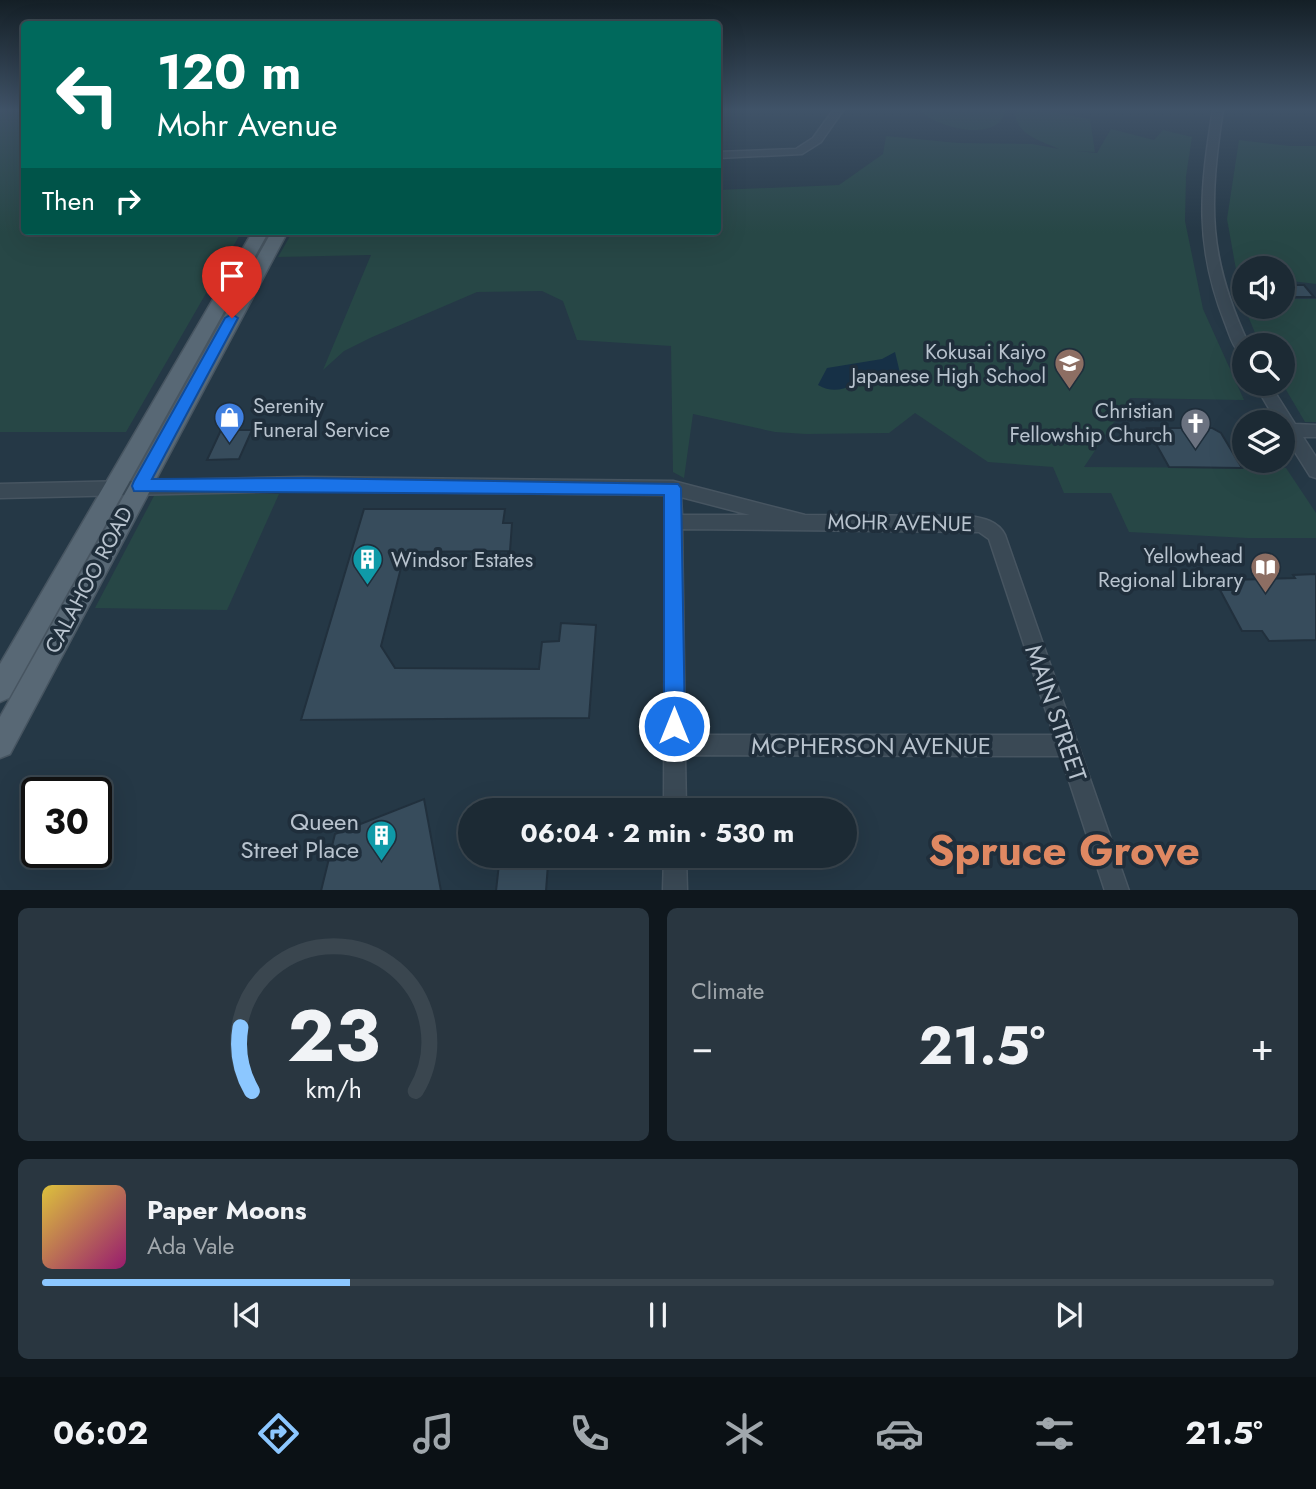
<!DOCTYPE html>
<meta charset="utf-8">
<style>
body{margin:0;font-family:Jost,sans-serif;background:#293640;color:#f1f3f6;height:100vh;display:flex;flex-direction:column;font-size:26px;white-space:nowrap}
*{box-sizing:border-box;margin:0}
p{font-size:23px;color:#a0a7ac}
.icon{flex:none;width:38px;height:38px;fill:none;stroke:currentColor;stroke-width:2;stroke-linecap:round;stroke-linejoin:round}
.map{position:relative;height:890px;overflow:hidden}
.details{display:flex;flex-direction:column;gap:18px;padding:18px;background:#0f171d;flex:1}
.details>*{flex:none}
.guide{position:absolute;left:21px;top:21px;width:700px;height:214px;border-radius:7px;box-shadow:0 7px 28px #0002,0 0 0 2px #3a464f;background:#00695c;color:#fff;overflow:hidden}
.tools{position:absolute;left:1232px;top:256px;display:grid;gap:14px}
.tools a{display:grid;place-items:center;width:63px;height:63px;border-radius:50%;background:#1c2a34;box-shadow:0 7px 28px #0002,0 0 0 2px #3a464f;font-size:35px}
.speed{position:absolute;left:21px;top:777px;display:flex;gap:14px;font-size:35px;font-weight:700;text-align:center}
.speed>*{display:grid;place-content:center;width:91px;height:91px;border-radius:50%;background:#1c2a34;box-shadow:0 7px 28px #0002,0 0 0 2px #3a464f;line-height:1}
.speed .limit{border:4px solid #111;border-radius:10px;background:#fff;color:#111}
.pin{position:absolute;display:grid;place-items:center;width:60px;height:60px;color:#fff;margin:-72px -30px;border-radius:50% 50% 50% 0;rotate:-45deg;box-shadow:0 0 7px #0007}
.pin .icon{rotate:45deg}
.me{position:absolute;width:77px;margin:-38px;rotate:0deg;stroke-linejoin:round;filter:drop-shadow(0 0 5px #0008)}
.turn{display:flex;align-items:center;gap:24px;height:147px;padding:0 21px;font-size:32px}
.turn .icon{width:91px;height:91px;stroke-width:2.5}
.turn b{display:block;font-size:49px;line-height:60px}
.then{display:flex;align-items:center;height:66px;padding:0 21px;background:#0003;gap:14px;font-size:26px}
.big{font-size:52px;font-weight:700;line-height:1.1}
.details .widget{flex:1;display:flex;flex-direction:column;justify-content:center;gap:10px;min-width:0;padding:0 24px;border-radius:10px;background:#293640}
.details .dial{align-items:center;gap:0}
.dial svg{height:182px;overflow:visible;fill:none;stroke:#3a464f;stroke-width:7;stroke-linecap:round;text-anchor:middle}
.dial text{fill:#f1f3f6;stroke:none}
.song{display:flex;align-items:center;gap:21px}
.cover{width:84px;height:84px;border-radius:10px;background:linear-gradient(135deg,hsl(50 70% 55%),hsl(320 70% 35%))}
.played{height:7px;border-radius:4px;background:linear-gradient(90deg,#8cc7ff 25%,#3a464f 25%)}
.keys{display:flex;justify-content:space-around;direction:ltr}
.heat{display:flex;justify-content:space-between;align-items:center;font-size:38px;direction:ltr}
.details .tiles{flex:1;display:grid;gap:18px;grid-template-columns:1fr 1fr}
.widget:last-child{grid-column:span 2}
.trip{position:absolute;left:458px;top:798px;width:399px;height:70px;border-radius:35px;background:#1c2a34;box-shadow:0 7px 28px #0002,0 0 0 2px #3a464f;font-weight:700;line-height:70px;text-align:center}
.menu{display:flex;height:112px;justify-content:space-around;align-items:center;background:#0b1115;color:#a0a7ac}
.menu .icon{width:49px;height:49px}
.menu .active{color:#8cc7ff}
.menu b{font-size:32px;color:#f1f3f6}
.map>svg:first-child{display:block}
.green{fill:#274746}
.water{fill:#163046}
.building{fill:#374c5c;stroke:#21303d;stroke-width:2}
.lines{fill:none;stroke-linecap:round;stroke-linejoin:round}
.minor-casing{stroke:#475561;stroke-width:3}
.major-casing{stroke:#475561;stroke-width:3}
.minor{fill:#3a4955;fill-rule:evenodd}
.major{fill:#586875;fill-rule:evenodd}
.route{fill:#1a73e8;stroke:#114b97;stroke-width:2}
.labels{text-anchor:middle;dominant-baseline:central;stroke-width:7;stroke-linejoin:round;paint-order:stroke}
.poi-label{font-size:21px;fill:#b8c3ce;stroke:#1f2e3b;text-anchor:end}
.street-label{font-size:21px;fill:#b8c3ce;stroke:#1f2e3b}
.near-street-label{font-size:24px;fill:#b8c3ce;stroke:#1f2e3b}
.near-poi-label{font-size:24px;fill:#b8c3ce;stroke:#1f2e3b;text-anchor:end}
.near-town-label{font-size:42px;font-weight:bold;fill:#df8862;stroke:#1f2e3b}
</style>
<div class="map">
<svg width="1316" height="891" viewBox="0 0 1316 891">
<rect width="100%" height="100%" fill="#253846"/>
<path class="green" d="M0,109H24V231H242L126,432H0Z
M919,109H1006C1005,112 1004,116 1002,119C987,141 932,126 919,109Z
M1017,109H1035L1090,119L1095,152L1076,151L1097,153L1111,129L1154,140L1163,130L1192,137L1186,176L1185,221L1203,309L1244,400L1130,398L1084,467L1286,468L1316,513V538H1248L1129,532L1111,493H1064L1053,467L988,462L915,413L889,433L806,434L775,432L693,414L684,478L673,472L671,346L577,340L563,301L542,291L477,292L370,338L344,351L323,370L371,255L278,257L293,231H718V190L839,185L883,154L886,136L958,143L1032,144L1059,149C1042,141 1020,137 1015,115Z
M1239,140L1290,146H1316V284L1283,280V268H1244V276L1237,275L1227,219Z
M1241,299H1244V306H1283V299H1316V422H1305L1282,383L1283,345H1260Z
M155,494H279L227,610L95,608Z"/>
<path class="water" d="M895,352L900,373C891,375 881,376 872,378C852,383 839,397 818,385L827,368L882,359Z"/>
<path class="building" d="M1283,285H1304L1314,297H1283Z
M1147,428H1212L1221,433L1242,468L1169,467Z
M221,430H252L239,459L207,460Z
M364,509H505L503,523H512L510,551L405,552L381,646L395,668L539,669L542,642L559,641L561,623L596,625L589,718L301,720Z
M1316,574V640L1269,641L1262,631H1242L1220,590H1237L1231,580L1295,578L1293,575Z
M424,799L441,891H321L335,834Z
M499,864H548L546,891H496Z"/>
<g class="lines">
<defs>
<path id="minor" d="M834,109H844L821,142L802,154L718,158V152L796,149L813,138Z
M1213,109H1223C1209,204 1207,256 1249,345H1244V355C1234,352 1229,333 1225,323C1194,244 1200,190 1213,109Z
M1254,383H1269L1295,424L1316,425V437H1303L1316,457V478L1310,476L1283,433V422H1277Z
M302,477L673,481L805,515L969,516C983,518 998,521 1005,535L1129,891H1105L1061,756L685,755L686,810H664L665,495L302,491L0,498V484ZM681,497L750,515H682ZM682,529L979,532L989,539L1054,735H685Z
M664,856H686L687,891H663Z"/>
<path id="major" d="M253,231H269L9,698L0,702V664Z
M272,231H288L10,754L0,758V717Z"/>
</defs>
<use href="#minor" class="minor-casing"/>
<use href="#major" class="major-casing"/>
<use href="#minor" class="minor"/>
<use href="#major" class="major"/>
</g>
<linearGradient id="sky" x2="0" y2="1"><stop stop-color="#141f26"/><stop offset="0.47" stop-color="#405368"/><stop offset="1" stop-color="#405368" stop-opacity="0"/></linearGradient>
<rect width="1316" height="233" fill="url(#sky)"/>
<path class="route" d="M232,314L238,318L152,479L302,478L678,484L681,488L685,726L682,734L674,737L667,734L664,726V495L134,491L132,486L134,481L225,318Z"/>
<defs>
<symbol id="school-pin" viewBox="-11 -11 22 30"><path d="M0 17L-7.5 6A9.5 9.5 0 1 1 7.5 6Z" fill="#8d6e63" stroke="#1f2e3b"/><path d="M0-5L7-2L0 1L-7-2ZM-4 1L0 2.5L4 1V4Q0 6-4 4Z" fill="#fff"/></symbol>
<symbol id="shop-pin" viewBox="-11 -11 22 30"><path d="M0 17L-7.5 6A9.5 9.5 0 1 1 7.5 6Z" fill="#3f7fe0" stroke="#1f2e3b"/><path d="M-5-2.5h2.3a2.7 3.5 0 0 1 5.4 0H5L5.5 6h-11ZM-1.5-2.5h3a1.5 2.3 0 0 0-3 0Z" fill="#fff"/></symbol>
<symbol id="church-pin" viewBox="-11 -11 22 30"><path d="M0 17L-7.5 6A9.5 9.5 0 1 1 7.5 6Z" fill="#6b7280" stroke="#1f2e3b"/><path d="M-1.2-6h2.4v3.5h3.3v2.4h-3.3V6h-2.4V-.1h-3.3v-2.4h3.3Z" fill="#fff"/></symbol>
<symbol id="building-pin" viewBox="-11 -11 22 30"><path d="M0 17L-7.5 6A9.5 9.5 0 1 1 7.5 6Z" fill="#0f9aa8" stroke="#1f2e3b"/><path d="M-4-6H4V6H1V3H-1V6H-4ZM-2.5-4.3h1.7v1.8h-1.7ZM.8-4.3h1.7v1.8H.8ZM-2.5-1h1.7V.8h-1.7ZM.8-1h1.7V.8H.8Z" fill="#fff"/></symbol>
<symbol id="library-pin" viewBox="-11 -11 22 30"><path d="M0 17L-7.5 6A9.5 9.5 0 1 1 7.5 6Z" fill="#8d6e63" stroke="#1f2e3b"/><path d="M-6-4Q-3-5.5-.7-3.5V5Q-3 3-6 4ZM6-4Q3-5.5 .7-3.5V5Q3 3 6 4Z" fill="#fff"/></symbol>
</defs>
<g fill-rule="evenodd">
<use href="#school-pin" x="1052" y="346" width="35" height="47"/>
<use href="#shop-pin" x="212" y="400" width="35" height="47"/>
<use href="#church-pin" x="1178" y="406" width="35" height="47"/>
<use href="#building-pin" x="350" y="542" width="35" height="47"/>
<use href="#library-pin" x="1248" y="550" width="35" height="47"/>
<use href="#building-pin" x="364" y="818" width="35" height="47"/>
</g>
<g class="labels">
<g class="poi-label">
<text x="1046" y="352">Kokusai Kaiyo<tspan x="1046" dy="24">Japanese High School</tspan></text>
<text x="253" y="406" text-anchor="start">Serenity<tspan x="253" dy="24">Funeral Service</tspan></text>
<text x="1173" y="411">Christian<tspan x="1173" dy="24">Fellowship Church</tspan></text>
<text x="1243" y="556">Yellowhead<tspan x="1243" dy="24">Regional Library</tspan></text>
<text x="391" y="560" text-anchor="start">Windsor Estates</text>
</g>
<g class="street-label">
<text transform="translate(900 523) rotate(1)">MOHR AVENUE</text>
<text transform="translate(89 580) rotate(-62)">CALAHOO ROAD</text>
</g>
<g class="near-street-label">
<text transform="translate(1056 713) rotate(71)">MAIN STREET</text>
<text x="871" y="745">MCPHERSON AVENUE</text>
</g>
<g class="near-poi-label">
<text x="359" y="821">Queen<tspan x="359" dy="28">Street Place</tspan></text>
</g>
<g class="near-town-label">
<text x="1064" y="850">Spruce Grove</text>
</g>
</g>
</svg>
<div class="tools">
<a><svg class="icon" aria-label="sound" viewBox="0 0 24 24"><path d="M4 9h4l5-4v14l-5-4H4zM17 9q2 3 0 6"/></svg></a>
<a><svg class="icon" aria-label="search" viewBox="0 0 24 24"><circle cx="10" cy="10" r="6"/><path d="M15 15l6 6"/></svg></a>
<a><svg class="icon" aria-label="layers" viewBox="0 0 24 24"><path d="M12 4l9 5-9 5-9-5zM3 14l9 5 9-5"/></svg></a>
</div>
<div class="speed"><div class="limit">30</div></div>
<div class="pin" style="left:232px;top:318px;background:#d93025"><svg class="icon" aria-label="arrive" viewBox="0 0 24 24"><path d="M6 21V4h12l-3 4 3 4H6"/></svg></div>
<svg class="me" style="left:674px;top:726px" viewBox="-20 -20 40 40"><circle r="17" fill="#1a73e8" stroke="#fff" stroke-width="3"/><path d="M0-11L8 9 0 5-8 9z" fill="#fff"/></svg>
<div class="trip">06:04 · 2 min · 530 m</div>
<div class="guide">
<div class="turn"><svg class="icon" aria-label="left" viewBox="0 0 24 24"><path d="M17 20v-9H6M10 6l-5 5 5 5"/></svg><div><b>120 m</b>Mohr Avenue</div></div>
<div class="then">Then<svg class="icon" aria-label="right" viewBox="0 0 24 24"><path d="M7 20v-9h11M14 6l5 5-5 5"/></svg></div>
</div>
</div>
<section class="details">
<div class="tiles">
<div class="widget dial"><svg viewBox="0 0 100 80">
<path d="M14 69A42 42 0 1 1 86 69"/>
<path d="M14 69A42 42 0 0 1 9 41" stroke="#8cc7ff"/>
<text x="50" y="56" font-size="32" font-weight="700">23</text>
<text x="50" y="72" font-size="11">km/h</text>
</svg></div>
<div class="widget"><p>Climate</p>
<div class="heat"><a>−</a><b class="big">21.5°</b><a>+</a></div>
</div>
<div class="widget">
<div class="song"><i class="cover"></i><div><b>Paper Moons</b><p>Ada Vale</p></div></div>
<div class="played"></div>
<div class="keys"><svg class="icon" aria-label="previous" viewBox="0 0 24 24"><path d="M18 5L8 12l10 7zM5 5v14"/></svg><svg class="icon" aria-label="pause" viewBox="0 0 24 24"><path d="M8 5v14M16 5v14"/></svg><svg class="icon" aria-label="next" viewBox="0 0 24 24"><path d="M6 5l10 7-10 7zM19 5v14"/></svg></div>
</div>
</div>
</section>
<nav class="menu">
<b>06:02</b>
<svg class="icon active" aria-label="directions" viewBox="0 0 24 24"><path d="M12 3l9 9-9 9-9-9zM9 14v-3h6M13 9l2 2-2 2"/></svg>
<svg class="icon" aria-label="music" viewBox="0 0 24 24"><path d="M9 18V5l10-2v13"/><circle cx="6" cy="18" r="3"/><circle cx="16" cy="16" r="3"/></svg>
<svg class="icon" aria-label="phone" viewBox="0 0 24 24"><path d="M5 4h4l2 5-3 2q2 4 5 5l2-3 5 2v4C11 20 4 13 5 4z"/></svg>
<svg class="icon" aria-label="climate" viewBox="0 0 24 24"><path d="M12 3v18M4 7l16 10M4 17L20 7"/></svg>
<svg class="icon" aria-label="car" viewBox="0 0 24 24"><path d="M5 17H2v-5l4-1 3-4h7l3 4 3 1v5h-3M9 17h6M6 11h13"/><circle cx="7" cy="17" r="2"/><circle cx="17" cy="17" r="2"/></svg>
<svg class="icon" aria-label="filters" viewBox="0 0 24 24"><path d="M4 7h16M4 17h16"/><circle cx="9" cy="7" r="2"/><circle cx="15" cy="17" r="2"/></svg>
<b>21.5°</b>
</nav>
